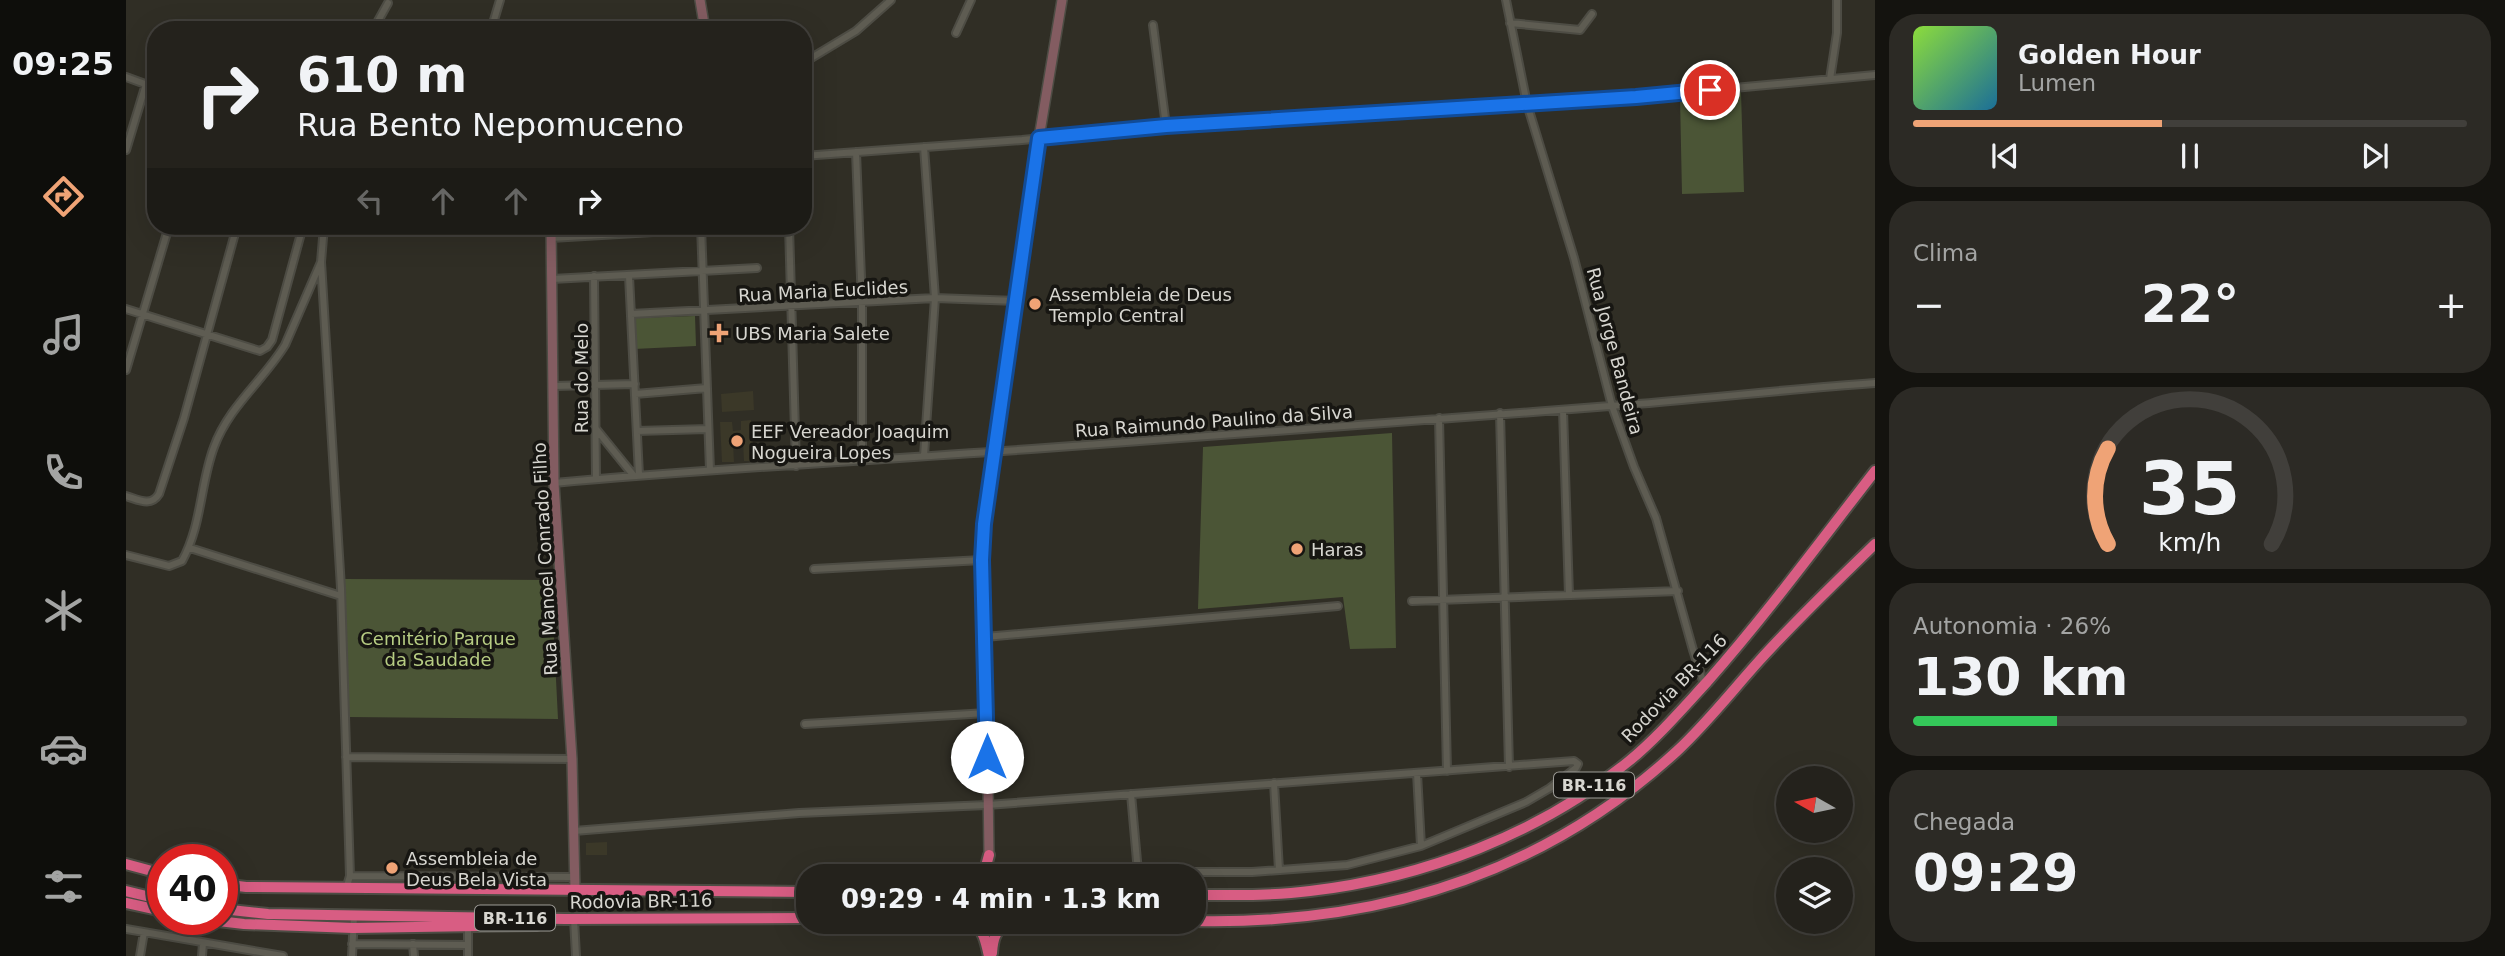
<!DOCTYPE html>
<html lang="pt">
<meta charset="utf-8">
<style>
body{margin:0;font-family:"DejaVu Sans",sans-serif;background:#2c2a25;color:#f1f3f6;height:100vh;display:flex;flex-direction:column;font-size:26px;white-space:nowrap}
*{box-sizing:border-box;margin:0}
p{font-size:23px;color:#a3a4a3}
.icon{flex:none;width:38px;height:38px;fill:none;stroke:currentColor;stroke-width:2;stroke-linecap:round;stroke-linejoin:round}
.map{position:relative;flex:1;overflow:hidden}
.side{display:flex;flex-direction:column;gap:14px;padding:14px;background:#14130f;width:630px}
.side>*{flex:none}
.guide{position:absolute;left:21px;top:21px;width:665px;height:214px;border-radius:28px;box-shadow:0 7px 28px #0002,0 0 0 2px #413f3b;background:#24221c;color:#f1f3f6;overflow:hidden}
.needle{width:46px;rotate:279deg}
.tools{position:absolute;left:1650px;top:766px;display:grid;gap:14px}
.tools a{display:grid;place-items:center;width:77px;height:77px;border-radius:50%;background:#24221c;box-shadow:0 7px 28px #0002,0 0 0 2px #413f3b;font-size:35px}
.speed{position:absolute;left:21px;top:844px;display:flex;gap:14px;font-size:35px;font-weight:700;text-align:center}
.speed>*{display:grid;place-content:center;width:91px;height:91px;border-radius:50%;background:#24221c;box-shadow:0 7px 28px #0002,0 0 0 2px #413f3b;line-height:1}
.speed .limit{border:10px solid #d22;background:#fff;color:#111}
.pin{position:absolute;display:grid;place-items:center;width:60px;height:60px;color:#fff;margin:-30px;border:4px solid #fff;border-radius:50%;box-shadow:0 2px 7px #0007}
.me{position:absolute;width:77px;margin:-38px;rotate:0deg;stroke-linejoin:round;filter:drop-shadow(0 0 5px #0008)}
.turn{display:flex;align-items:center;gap:24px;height:147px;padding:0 35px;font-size:32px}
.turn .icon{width:91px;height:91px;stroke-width:2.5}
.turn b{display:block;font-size:49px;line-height:60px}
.lanes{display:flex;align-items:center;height:66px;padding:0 35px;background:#0003;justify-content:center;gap:35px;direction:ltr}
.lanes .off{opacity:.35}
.big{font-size:52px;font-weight:700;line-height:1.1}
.side .widget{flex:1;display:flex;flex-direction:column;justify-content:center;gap:10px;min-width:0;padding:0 24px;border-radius:28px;background:#2c2a25}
.side .dial{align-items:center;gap:0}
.dial svg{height:182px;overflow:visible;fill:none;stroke:#413f3b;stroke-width:7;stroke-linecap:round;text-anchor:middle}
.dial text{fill:#f1f3f6;stroke:none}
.song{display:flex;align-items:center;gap:21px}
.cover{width:84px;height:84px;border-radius:10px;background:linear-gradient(135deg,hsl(90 70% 55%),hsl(200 70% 35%))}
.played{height:7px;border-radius:4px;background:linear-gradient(90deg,#efa376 45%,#413f3b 45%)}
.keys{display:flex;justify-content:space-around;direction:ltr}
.heat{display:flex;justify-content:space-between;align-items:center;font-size:38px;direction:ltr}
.charge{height:10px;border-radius:5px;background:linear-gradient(90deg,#34c759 26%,#413f3b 0)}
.trip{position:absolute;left:670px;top:864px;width:410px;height:70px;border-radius:28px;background:#24221c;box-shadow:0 7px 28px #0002,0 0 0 2px #413f3b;font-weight:700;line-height:70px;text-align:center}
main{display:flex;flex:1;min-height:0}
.tab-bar{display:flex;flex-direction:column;width:126px;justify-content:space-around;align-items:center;background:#0e0e0b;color:#a3a4a3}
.tab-bar .icon{width:49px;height:49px}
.tab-bar .on{color:#efa376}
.tab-bar b{font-size:32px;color:#f1f3f6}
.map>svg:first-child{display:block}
.built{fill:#3b3828}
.green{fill:#4b5536}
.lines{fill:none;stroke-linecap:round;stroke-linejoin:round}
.street-casing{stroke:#4d4c44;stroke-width:10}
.secondary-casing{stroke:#4d4c44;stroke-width:12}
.highway-casing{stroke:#4d4c44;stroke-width:14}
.street{stroke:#5e5c52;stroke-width:6}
.secondary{stroke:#835c61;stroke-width:9}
.highway{stroke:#d85d83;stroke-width:10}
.route-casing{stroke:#114b97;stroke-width:18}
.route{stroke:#1a73e8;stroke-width:12}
.poi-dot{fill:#efa376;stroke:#171612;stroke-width:2.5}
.labels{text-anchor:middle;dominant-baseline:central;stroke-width:7;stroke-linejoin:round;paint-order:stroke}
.shield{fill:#171612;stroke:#9d9c97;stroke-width:2}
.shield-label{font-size:16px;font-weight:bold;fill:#d7d6d0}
.street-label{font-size:18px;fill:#d7d6d0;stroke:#171612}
.poi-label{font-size:18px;fill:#d7d6d0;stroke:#171612;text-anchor:start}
.park-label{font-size:18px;fill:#b7cd83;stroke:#171612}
</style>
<main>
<nav class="tab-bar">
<b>09:25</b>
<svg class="icon on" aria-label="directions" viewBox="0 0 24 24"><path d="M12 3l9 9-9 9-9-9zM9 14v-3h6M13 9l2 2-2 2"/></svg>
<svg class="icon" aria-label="music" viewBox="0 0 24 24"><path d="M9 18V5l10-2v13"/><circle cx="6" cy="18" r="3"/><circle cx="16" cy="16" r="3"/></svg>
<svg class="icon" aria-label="phone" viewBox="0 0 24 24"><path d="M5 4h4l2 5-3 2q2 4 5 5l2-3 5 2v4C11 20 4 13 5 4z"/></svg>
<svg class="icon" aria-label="climate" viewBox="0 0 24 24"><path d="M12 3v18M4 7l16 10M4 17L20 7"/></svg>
<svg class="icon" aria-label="car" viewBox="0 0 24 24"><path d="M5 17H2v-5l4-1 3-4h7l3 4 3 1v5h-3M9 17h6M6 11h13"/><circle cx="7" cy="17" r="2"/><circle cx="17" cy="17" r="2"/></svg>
<svg class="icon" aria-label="filters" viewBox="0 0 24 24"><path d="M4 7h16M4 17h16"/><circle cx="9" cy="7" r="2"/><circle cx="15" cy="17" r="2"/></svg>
</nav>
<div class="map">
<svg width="1749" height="956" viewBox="0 0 1749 956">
<rect width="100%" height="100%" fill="#302e25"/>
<path class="built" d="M627,391L628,410L596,412L595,394Z
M625,420L626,430H631L632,440L627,441L628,461H618L617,442L607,443L608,462H596L594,422H606L607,431L615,430V421Z
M481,842V855H460V843Z"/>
<path class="green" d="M1615,92L1618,192L1556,194L1554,98Z
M569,316L570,346L508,349L507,318Z
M1266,433L1270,648L1224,649L1217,597L1072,609L1077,447Z
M217,579L425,580L432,719L222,717Z"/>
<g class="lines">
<defs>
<path id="street" d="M1380,0L1401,104L1448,258L1486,406L1508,467L1530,518L1567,650L1578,684
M1384,23L1454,30L1466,14
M1027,25L1040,126
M247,30L262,3
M365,30L374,0
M830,33L845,0
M677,63L730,31L765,0
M0,77L30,88
M1704,79L1711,33V0
M0,150L20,84
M730,152L736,303V459
M677,156L896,140L1040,126L1510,97L1749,75
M575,226L584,470
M663,226L670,466
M425,238L629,226
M195,262L215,588L224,876L220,889
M468,276L470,479
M503,276L513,475
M426,279L631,268
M0,309L134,351L141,347L146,340L177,226
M505,314L809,298L891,301
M0,370L43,226
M428,386L509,384
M509,394L581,388
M1437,410L1443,595
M1374,413L1383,767
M1313,418L1321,771
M470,429L508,476
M511,431L582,429
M798,456L809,298L798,147
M428,483C592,468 756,460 919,448C1108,434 1296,421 1484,406C1572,400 1660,389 1749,383
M0,496C13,500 25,507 33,494L58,418L111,226
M64,548L215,596
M0,555L43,566L56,561C76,525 74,484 88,447C103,406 137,381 159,345L195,262L198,226
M688,569L856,560
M1286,601L1552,591
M859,637L1212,606
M679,724L861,713
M220,757L446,759
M1291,773L1295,846
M1148,783L1153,870
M1005,794L1012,872
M448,831L673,813L861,805L1448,761L1452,764L1450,768L1424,788L1400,802L1295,846L1221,865L1126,872H914
M224,876L448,877
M448,919L450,956
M0,929L157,956
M226,944L341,945
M287,944L288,956
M14,956L18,932
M76,956L77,943
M226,956L228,916
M342,956V927"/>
<path id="secondary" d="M574,0L579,30
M425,226L428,483L446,759L449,890
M863,855L861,713L856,560L858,524L913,138L936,0"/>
<path id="highway" d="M0,864L37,874
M857,877L863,855
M96,884L120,887L682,892
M0,891L37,900
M1068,895C1106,895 1145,896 1184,891C1297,878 1414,834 1503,761C1531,738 1556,709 1581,682C1641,614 1693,543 1749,471
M0,903L37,911
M96,909L142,914L439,919L682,918
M75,919L118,924L227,928L411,925
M1068,921C1249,925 1415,876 1551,751C1581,723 1606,691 1633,661C1670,620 1710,582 1749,544
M842,922C859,928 859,941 863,956
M866,953C867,938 869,931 882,922"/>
</defs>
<use href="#street" class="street-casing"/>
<use href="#secondary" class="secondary-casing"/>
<use href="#highway" class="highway-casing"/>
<use href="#street" class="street"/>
<use href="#secondary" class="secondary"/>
<use href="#highway" class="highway"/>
</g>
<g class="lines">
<defs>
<path id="route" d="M861,757L856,560L858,524L913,138L1040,126L1510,97L1584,90"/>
</defs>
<use href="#route" class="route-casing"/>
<use href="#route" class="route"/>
</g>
<g class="poi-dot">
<circle cx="909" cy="304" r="7"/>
<path d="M589.5 322.5h7v7h7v7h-7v7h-7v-7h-7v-7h7z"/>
<circle cx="611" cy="441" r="7"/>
<circle cx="1171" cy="549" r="7"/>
<circle cx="266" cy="868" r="7"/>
</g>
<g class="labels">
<g class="shield">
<rect x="1428" y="772.5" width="80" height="25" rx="5"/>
<rect x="349" y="905.5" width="80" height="25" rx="5"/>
</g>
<g class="shield-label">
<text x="1468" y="785">BR-116</text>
<text x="389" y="918">BR-116</text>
</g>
<g class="street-label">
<text transform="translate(697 291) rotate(-3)">Rua Maria Euclides</text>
<text transform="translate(1489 351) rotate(75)">Rua Jorge Bandeira</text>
<text transform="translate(455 378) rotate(-90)">Rua do Melo</text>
<text transform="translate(1088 421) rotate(-4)">Rua Raimundo Paulino da Silva</text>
<text transform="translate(419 559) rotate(-93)">Rua Manoel Conrado Filho</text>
<text transform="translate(1548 688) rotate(-46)">Rodovia BR-116</text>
<text transform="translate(515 901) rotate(-1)">Rodovia BR-116</text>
</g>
<g class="poi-label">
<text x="923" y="294">Assembleia de Deus<tspan x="923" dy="21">Templo Central</tspan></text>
<text x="609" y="333">UBS Maria Salete</text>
<text x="625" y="431">EEF Vereador Joaquim<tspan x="625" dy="21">Nogueira Lopes</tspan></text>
<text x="1185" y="549">Haras</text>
<text x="280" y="858">Assembleia de<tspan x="280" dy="21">Deus Bela Vista</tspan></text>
</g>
<g class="park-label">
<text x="312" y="638">Cemitério Parque<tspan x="312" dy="21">da Saudade</tspan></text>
</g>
</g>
</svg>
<div class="tools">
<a><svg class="needle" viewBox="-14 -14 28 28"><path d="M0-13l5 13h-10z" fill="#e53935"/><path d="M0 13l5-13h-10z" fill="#a3a4a3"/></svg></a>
<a><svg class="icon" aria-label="layers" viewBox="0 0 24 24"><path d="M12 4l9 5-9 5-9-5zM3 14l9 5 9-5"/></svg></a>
</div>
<div class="speed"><div class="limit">40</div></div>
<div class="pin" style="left:1584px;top:90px;background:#d93025"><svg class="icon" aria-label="arrive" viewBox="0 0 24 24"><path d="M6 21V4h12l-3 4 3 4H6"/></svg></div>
<svg class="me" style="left:861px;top:757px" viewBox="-20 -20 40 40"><circle r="19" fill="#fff"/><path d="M0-13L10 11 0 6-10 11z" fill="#1a73e8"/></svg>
<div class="trip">09:29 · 4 min · 1.3 km</div>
<div class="guide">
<div class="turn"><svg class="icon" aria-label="right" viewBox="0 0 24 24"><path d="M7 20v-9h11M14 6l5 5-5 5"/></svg><div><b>610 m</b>Rua Bento Nepomuceno</div></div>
<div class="lanes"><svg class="icon off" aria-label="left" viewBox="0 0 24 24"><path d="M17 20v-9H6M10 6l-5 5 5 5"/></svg><svg class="icon off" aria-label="ahead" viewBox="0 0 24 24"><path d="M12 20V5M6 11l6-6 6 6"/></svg><svg class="icon off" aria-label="ahead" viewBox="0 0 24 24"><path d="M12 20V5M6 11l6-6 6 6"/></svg><svg class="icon" aria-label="right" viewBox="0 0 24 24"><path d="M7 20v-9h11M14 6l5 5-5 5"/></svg></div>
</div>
</div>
<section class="side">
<div class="widget">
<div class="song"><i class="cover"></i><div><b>Golden Hour</b><p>Lumen</p></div></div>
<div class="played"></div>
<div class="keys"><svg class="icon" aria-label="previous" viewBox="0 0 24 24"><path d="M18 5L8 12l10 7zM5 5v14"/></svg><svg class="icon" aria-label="pause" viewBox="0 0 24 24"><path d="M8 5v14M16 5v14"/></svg><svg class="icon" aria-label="next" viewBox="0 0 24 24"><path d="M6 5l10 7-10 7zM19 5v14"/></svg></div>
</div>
<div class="widget"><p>Clima</p>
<div class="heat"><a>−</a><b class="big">22°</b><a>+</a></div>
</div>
<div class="widget dial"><svg viewBox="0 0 100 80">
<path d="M14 69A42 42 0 1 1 86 69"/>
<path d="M14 69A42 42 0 0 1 14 27" stroke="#efa376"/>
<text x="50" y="56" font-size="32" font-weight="700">35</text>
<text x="50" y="72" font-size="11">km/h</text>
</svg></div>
<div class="widget"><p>Autonomia · 26%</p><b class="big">130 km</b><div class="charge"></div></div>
<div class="widget"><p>Chegada</p><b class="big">09:29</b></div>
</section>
</main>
